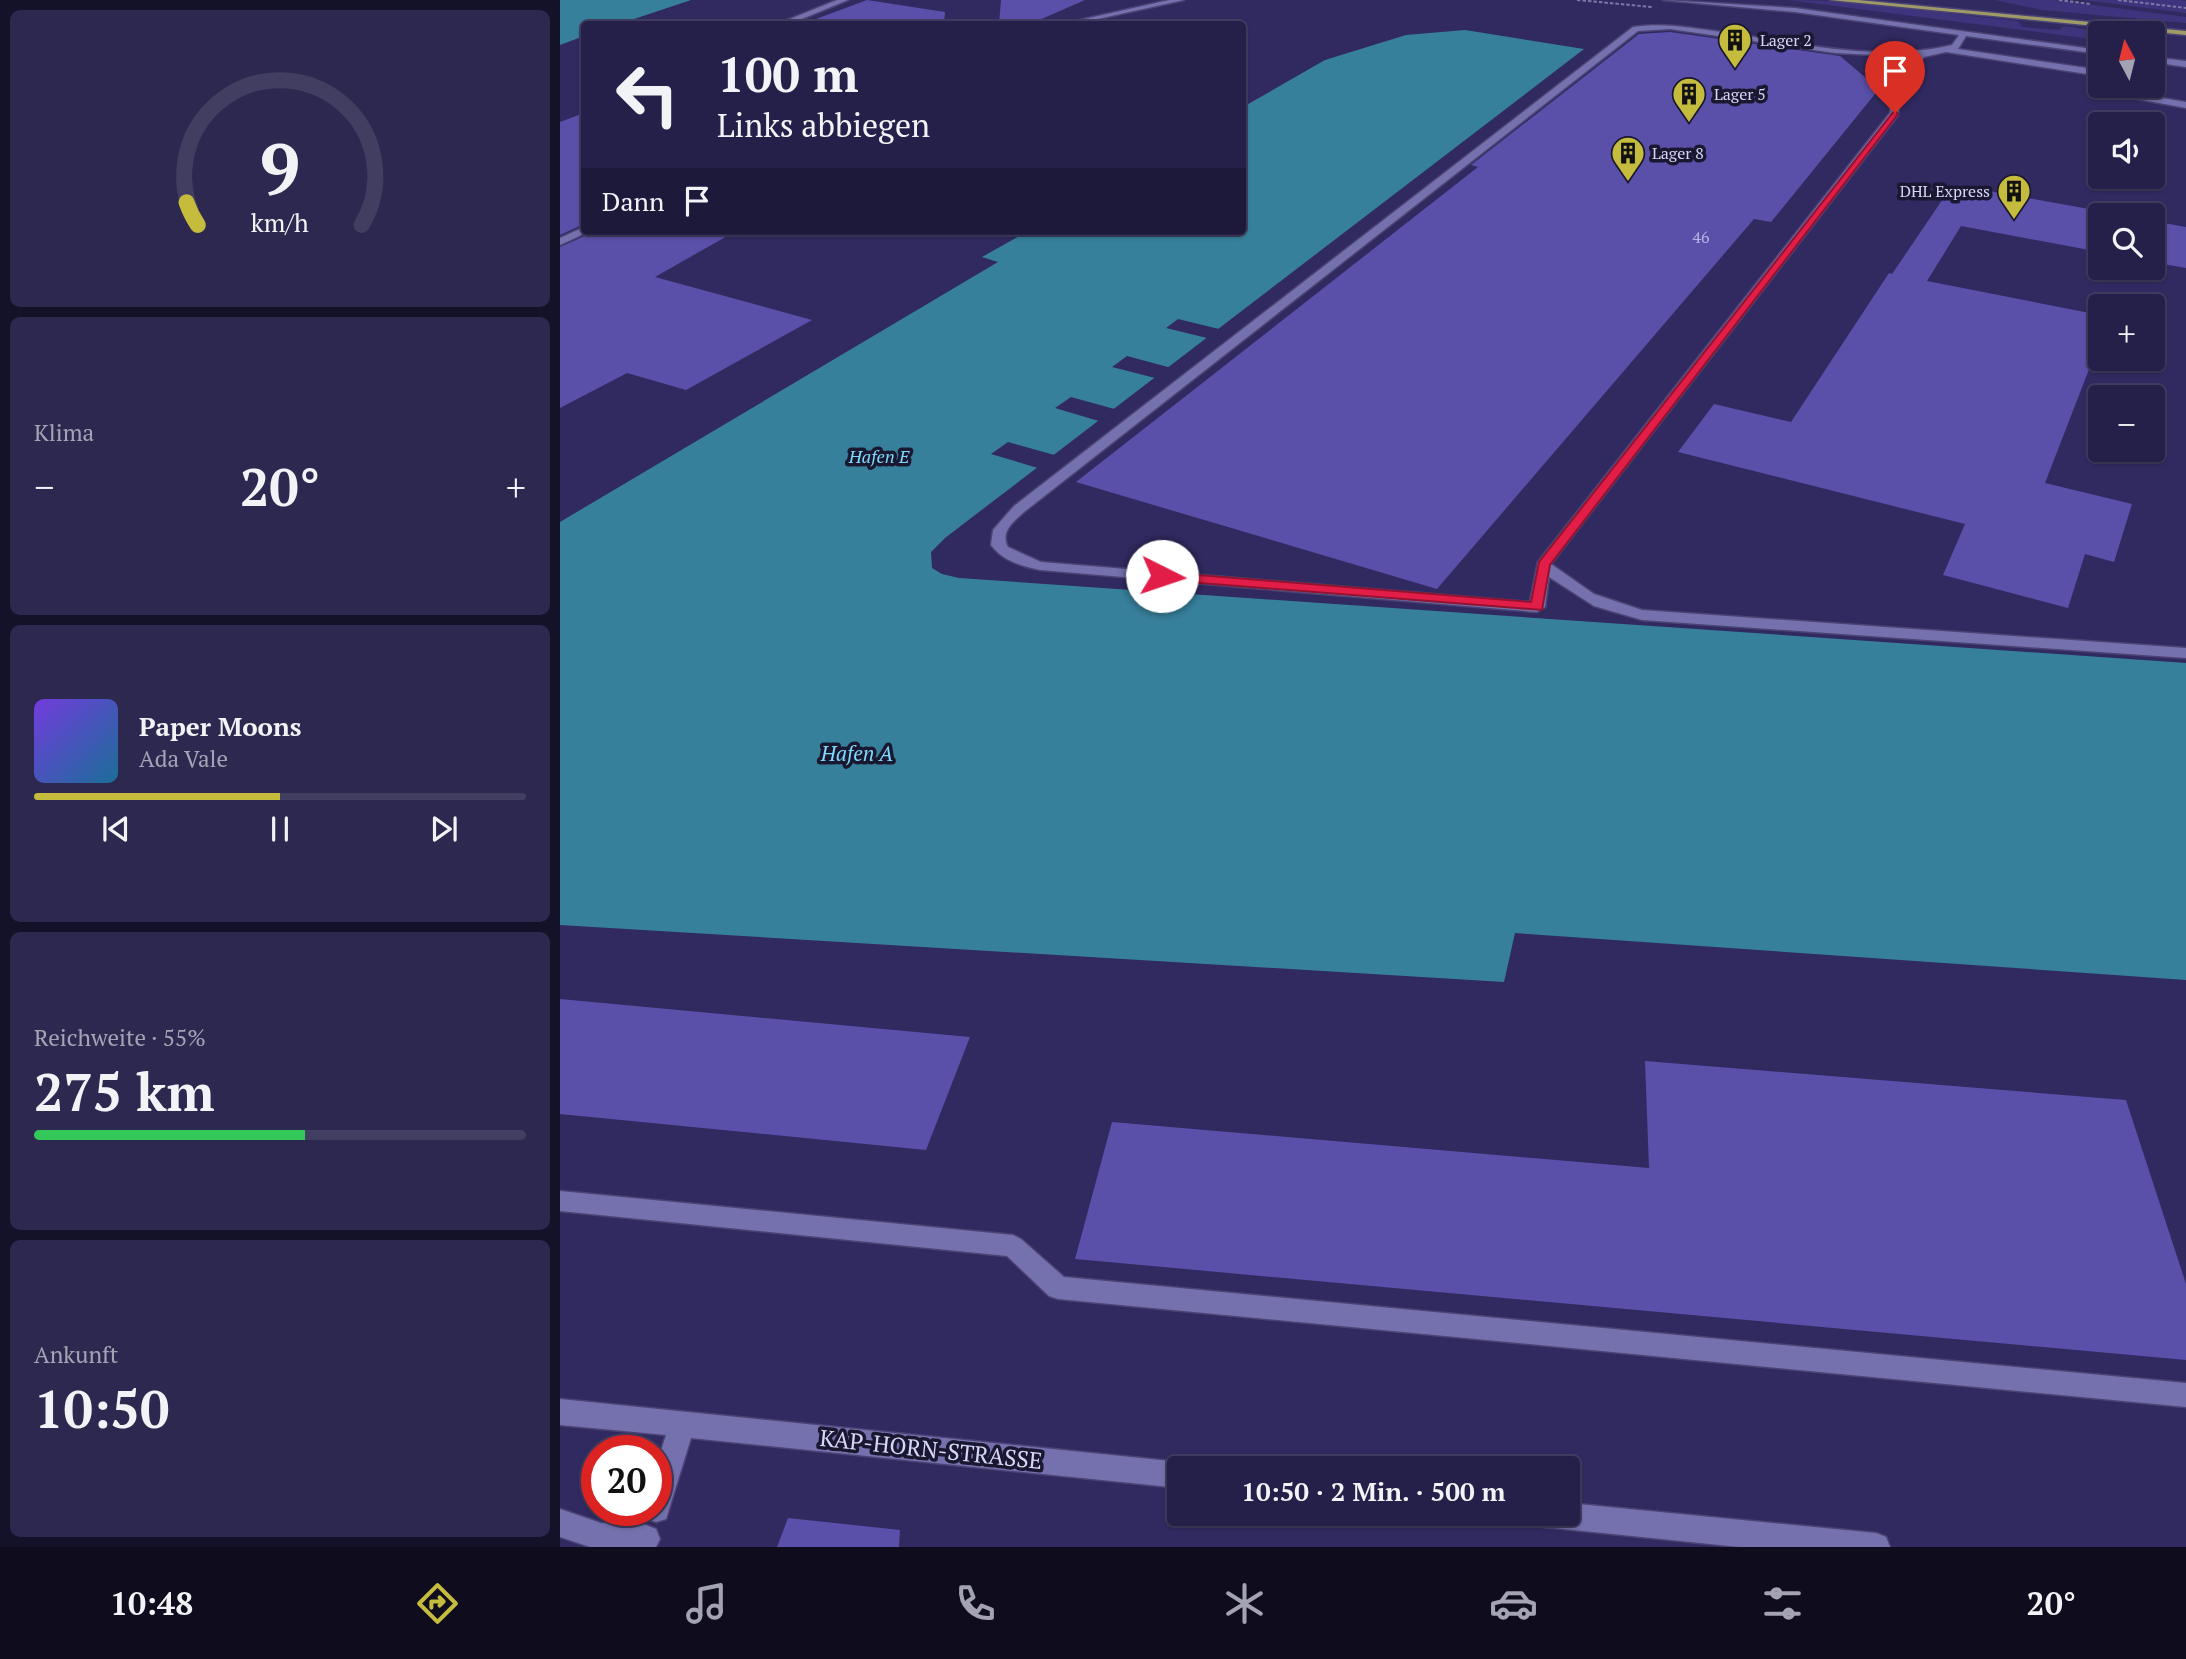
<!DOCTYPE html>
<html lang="de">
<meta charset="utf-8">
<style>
body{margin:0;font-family:"PT Serif",serif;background:#2d2850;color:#f1f3f6;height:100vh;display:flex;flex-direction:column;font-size:26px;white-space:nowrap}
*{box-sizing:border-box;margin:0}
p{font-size:23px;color:#a3a3b4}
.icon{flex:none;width:38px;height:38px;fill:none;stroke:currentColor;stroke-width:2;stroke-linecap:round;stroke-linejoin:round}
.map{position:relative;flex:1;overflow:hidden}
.details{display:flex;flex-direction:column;gap:10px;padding:10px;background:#141228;width:560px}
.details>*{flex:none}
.banner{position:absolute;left:21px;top:21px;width:665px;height:214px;border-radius:7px;box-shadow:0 2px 5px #0004,0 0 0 2px #423e61;background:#252049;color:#f1f3f6;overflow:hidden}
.needle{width:46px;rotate:353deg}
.buttons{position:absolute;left:1528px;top:21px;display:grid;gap:14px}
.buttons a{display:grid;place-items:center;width:77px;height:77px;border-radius:7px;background:#252049;box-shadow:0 2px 5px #0004,0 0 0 2px #423e61;font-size:35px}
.speed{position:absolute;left:21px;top:1435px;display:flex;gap:14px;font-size:35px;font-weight:700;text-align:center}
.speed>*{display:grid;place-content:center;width:91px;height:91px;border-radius:50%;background:#252049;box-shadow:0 2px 5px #0004,0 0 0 2px #423e61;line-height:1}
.speed .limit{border:10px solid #d22;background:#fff;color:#111}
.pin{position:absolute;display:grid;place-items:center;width:60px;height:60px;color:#fff;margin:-72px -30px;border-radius:50% 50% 50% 0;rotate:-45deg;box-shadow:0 0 7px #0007}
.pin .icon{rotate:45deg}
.me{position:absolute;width:77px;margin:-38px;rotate:94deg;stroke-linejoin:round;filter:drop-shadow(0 0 5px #0008)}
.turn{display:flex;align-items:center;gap:24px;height:147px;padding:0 21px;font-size:32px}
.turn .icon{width:91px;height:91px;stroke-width:2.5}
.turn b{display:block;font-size:49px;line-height:60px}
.then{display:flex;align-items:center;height:66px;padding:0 21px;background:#0003;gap:14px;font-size:26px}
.big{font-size:52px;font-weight:600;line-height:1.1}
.details .widget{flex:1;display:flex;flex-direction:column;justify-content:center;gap:10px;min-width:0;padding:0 24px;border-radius:10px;background:#2d2850}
.details .dial{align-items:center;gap:0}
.dial svg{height:182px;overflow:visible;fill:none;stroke:#423e61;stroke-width:7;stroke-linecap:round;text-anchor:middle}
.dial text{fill:#f1f3f6;stroke:none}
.song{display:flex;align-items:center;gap:21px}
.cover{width:84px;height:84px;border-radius:10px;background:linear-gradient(135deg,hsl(260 70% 55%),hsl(200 70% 35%))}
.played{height:7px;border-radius:4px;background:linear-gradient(90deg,#c5bc3d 50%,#423e61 50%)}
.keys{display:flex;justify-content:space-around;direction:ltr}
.heat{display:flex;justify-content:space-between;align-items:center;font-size:38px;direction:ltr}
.charge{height:10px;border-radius:5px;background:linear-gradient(90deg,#34c759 55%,#423e61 0)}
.trip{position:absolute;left:607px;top:1456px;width:413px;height:70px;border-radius:7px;background:#252049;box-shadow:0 2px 5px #0004,0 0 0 2px #423e61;font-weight:600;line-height:70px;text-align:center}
.tab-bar{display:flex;height:112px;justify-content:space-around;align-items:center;background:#0f0d1d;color:#a3a3b4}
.tab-bar .icon{width:49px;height:49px}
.tab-bar .on{color:#c5bc3d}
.tab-bar b{font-size:32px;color:#f1f3f6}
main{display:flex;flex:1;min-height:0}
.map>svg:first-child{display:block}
.green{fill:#3e347e}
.water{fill:#37809b}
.pier{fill:#312a61}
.building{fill:#5a50a9}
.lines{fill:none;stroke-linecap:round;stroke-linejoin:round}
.minor-casing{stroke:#4b4373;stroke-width:3}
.major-casing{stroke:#4b4373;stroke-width:3}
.path{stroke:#7c78a6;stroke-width:2;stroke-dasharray:3.5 2;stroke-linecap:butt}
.minor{fill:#7471ae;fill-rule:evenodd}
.major{fill:#a09a69;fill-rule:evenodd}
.route{fill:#e11d48;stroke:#92132f;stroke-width:2}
.labels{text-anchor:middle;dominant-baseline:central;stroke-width:7;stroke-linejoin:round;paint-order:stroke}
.far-poi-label{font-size:16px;fill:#d6d6f8;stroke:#1a1830;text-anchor:start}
.number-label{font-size:16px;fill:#b7b4e4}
.far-water-label{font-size:18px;font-style:italic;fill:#7edafd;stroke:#1a1830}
.water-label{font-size:21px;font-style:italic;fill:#7edafd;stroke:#1a1830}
.near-street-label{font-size:23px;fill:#d6d6f8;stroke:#1a1830}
</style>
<main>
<section class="details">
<div class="widget dial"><svg viewBox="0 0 100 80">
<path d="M14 69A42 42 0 1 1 86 69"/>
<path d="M14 69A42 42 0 0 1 9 59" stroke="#c5bc3d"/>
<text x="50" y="56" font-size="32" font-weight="700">9</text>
<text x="50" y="72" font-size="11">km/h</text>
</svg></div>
<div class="widget"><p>Klima</p>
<div class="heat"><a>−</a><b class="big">20°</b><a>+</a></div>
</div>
<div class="widget">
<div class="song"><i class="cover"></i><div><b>Paper Moons</b><p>Ada Vale</p></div></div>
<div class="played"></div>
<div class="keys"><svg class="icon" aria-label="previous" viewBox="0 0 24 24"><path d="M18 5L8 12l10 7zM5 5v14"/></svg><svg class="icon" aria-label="pause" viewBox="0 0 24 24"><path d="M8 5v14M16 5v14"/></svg><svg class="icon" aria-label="next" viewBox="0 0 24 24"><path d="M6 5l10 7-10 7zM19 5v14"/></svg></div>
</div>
<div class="widget"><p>Reichweite · 55%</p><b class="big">275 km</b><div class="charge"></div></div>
<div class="widget"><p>Ankunft</p><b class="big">10:50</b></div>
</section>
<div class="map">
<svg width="1626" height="1547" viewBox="0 0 1626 1547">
<rect width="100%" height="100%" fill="#312a61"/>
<path class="green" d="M1228,0C1305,0 1381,14 1458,21L1462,27L1499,30L1504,26L1550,33H1540V40Z
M1297,0L1626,29V31Z
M1435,0H1493L1626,17V23L1482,10Z
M1524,0H1620L1626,1V13Z"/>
<path class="water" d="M0,0H131L59,24H24V36L0,45Z
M905,30L1024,49L385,538L371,552L372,568L382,574L399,578L1626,663V980L955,933L944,982L0,925V522L438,262L422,257L468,231H682L683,107L765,60L846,35Z"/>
<path class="pier" d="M618,319L659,329L663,330L651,339L606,328Z
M567,356L608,367L613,368L599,379L552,367Z
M511,397L558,410L542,422L495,408Z
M448,442L498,456L481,469L431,454Z"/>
<path class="building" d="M307,0L385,12L384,24H249L248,22Z
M441,0H525L470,24H439Z
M1110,32L1280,56L1319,89L1211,222L1194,219L877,589L516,482L918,167L911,165L1079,34Z
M24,113V224L0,235V122Z
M1389,190L1420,196L1423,190L1540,211V252L1401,226L1367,281L1540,315V341L1485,483L1572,504L1554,562L1525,554L1508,608L1383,575L1405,524L1118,452L1154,404L1231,422L1329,273L1332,274Z
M1592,221L1626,227V268L1592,262Z
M30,231H176L95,277L252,320L126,390L67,373L0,408V247L29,234Z
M0,999L410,1037L366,1150L0,1114Z
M1085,1061L1566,1100L1626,1284V1360L515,1259L552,1122L1089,1168Z
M228,1518L340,1530L339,1547H217Z"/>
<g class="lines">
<defs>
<path id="minor" d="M277,0H288L232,23L225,21Z
M609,0H624L515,24H502Z
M1103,0L1235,8L1540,50V54L1406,36L1398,49L1540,70V76L1386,52L1364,57L1341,86L1338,115L991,564L1034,594L1082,610L1626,648V658L1082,620L1034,606L989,577L985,607L977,612L480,570C461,566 443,561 431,545L433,530L454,506L1073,27C1106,22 1137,29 1169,33C1241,44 1320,62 1392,45L1399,35L1235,12ZM1110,29L1275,53L1355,57L1333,86L1330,113L978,562L970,602L481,562L448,547C440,532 453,522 464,512L1078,31Z
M1592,57L1626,61V67L1592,62Z
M1548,86H1558L1572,93L1626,102V108L1567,97Z
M24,227L28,232L0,245V238Z
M0,1191L453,1235L461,1239L504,1277L1626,1383V1407L498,1299L489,1296L447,1256L0,1211Z
M0,1399L620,1462L630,1468H620V1488L131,1438L106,1519L96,1522L86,1519L83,1510H96V1466L106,1435L0,1425Z
M1008,1503L1316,1533L1326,1537L1330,1547H1179L984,1527L974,1524L971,1514H1008Z
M0,1509L41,1523L86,1525L96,1529L100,1539L96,1547H30L0,1537Z"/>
<path id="major" d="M1270,0H1298L1626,31V35Z"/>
</defs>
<use href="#minor" class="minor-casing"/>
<use href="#major" class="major-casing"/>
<path class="path" d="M1017,0L1092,7
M1499,0L1530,4
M1558,0L1626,8"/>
<use href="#minor" class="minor"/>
<use href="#major" class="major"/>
</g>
<path class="route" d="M1335,110L1338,114L990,565L982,610L602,580L596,576L602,572L971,602L979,562Z"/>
<defs>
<symbol id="building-pin" viewBox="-11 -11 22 30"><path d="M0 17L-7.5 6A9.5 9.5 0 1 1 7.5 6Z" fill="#c5bc3d" stroke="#1a1830"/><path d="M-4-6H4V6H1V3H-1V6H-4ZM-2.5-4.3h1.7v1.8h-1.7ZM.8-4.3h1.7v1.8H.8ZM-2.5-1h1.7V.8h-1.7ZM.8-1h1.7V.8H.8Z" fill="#111"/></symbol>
</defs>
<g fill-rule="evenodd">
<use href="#building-pin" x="1156" y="21" width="38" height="52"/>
<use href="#building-pin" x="1110" y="75" width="38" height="52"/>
<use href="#building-pin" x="1049" y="134" width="38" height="52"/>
<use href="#building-pin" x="1435" y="172" width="38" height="52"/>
</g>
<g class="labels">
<g class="far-poi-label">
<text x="1200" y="40">Lager 2</text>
<text x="1154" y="94">Lager 5</text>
<text x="1092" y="153">Lager 8</text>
<text x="1430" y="191" text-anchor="end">DHL Express</text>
</g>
<g class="number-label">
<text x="1141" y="237">46</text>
</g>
<g class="far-water-label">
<text x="319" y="456">Hafen E</text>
</g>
<g class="water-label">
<text x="297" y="753">Hafen A</text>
</g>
<g class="near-street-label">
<text transform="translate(371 1449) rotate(6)">KAP-HORN-STRASSE</text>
</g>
</g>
</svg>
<div class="buttons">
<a><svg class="needle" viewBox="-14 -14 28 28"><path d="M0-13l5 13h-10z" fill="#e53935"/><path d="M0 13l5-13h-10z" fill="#a3a3b4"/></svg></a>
<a><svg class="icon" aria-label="sound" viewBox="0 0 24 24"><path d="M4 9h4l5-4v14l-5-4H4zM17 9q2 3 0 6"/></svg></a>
<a><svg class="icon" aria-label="search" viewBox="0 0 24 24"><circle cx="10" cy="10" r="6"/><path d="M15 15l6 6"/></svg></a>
<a>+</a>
<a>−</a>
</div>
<div class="speed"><div class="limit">20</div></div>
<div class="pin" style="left:1335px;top:113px;background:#d93025"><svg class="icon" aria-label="arrive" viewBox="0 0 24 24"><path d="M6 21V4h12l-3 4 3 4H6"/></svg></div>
<svg class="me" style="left:602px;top:576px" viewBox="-20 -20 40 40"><circle r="19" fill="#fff"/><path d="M0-13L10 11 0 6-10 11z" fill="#e11d48"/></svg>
<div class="trip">10:50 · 2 Min. · 500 m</div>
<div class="banner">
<div class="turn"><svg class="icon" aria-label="left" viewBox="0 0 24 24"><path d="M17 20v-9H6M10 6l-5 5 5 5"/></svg><div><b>100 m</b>Links abbiegen</div></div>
<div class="then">Dann<svg class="icon" aria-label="arrive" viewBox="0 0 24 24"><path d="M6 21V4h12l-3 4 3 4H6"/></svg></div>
</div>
</div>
</main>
<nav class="tab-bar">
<b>10:48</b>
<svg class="icon on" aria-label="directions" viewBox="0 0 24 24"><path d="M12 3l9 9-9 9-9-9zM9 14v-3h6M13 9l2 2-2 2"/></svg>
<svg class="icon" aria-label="music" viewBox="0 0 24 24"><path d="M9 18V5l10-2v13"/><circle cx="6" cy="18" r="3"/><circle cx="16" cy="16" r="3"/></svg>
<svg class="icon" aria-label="phone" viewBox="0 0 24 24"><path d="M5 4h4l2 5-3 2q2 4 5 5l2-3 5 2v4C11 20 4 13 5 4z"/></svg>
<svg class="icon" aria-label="climate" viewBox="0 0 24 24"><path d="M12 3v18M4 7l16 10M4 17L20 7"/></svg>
<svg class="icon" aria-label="car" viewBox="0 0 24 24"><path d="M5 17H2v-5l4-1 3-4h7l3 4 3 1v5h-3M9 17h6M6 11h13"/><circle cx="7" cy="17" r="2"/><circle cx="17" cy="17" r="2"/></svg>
<svg class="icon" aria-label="filters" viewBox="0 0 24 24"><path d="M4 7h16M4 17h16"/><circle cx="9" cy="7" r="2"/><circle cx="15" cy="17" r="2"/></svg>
<b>20°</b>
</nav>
